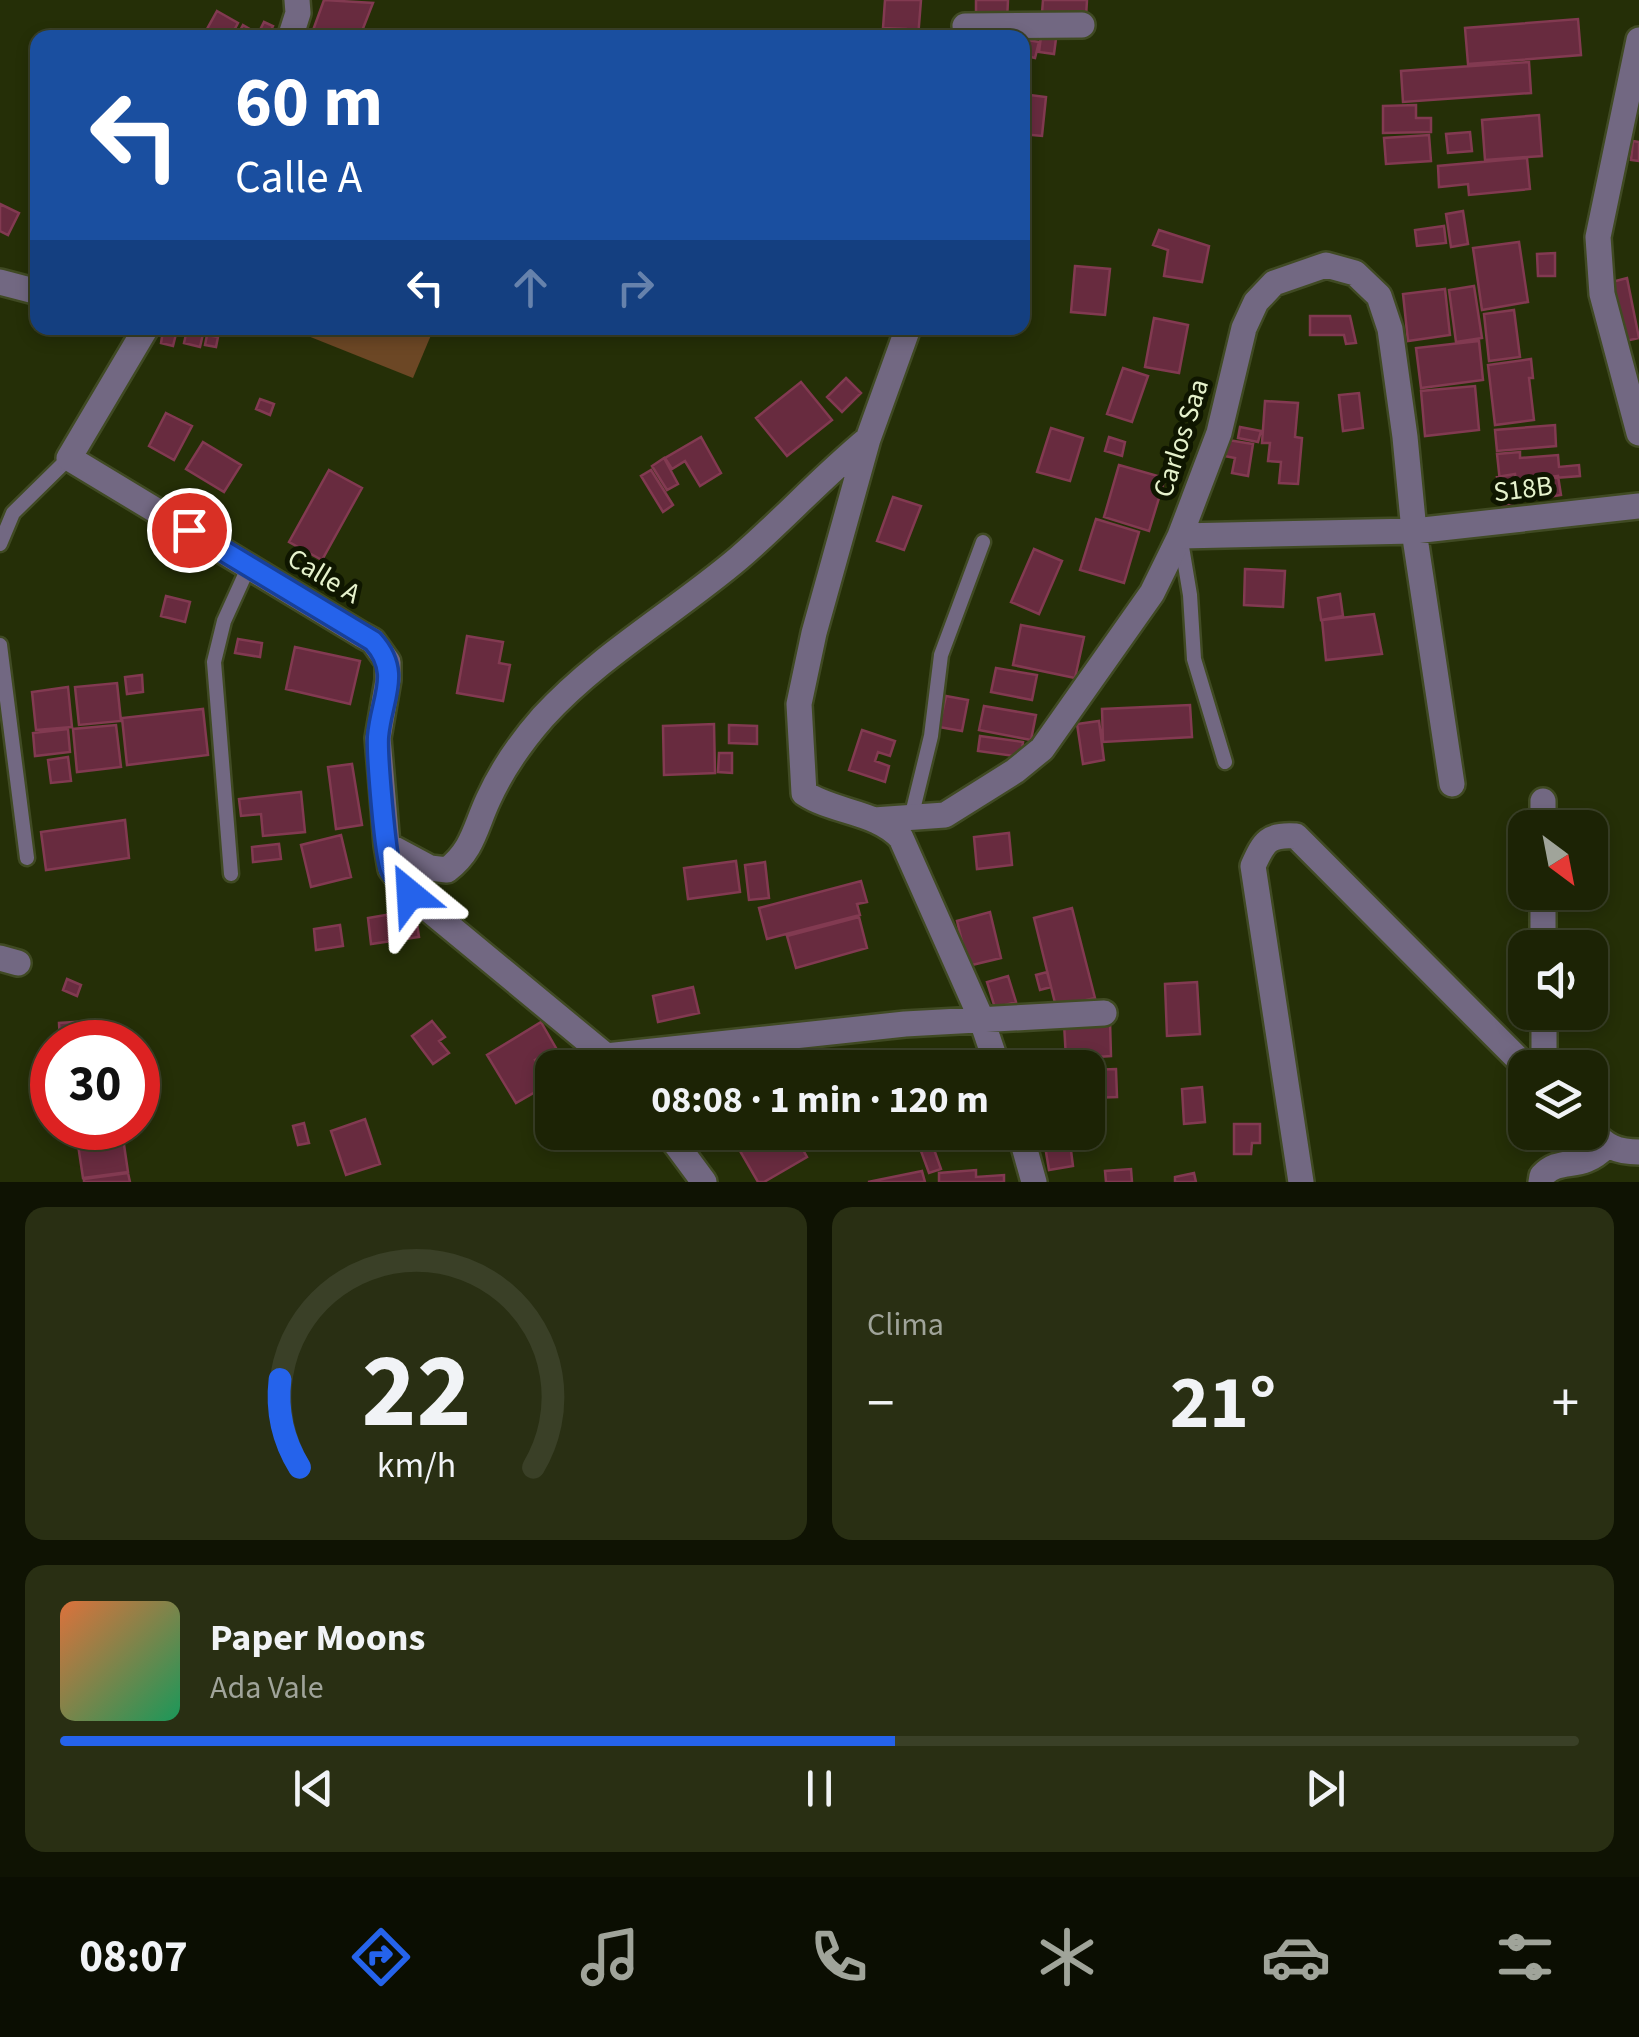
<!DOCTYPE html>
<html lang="es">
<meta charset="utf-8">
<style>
body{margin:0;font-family:"Source Sans 3",sans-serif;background:#292f13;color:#f1f3f6;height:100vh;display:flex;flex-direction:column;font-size:38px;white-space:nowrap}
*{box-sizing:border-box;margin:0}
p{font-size:32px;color:#a0a49a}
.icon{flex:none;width:55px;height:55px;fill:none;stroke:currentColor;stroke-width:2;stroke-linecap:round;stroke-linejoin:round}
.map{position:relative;height:1182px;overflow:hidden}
.sheet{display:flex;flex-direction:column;gap:25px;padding:25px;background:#0f1303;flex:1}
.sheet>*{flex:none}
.hud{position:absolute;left:30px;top:30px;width:1000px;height:305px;border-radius:20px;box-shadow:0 5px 15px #0003,0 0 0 2px #3a4027;background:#1a4fa0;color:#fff;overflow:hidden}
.needle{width:65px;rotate:148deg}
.tools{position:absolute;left:1508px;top:810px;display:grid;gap:20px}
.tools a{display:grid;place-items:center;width:100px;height:100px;border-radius:20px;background:#1c2305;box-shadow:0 5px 15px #0003,0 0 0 2px #3a4027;font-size:50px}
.speed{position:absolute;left:30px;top:1020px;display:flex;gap:20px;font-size:50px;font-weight:700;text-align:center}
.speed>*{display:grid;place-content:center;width:130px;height:130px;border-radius:50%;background:#1c2305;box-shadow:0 5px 15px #0003,0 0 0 2px #3a4027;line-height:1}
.speed .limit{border:15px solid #d22;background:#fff;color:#111}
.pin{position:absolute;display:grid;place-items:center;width:85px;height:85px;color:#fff;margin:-42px;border:5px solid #fff;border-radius:50%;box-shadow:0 2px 10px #0007}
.me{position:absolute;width:110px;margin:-55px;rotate:333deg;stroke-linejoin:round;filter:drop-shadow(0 0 8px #0008)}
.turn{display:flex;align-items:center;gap:35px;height:210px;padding:0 40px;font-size:45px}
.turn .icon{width:130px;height:130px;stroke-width:2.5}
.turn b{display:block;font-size:70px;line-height:85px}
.lanes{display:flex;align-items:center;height:95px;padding:0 40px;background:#0003;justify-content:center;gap:50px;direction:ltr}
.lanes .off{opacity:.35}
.big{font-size:75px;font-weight:700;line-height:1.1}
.sheet .card{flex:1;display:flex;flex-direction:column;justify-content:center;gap:15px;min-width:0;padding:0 35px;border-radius:20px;background:#292f13}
.sheet .dial{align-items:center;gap:0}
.dial svg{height:260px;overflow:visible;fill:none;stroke:#3a4027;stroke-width:7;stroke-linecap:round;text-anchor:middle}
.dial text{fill:#f1f3f6;stroke:none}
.song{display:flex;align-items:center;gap:30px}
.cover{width:120px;height:120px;border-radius:15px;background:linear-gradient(135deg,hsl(20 70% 55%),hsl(150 70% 35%))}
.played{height:10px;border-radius:5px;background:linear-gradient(90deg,#2563eb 55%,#3a4027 55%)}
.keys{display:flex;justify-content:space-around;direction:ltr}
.heat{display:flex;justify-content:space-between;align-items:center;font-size:55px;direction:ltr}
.sheet .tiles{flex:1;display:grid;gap:25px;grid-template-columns:1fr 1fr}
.card:last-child{grid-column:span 2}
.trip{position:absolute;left:535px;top:1050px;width:570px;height:100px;border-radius:20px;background:#1c2305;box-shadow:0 5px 15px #0003,0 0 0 2px #3a4027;font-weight:700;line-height:100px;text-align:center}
.dock{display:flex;height:160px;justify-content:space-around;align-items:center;background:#0b0e02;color:#a0a49a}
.dock .icon{width:70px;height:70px}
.dock .active{color:#2563eb}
.dock b{font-size:45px;color:#f1f3f6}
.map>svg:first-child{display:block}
.green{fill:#6c4725}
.building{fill:#682b3f;stroke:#823a51;stroke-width:2.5}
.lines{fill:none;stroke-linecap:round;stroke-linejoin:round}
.lane-casing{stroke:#404a23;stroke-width:19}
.street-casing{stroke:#404a23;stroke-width:30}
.lane{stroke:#726882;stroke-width:14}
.street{stroke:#726882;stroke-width:25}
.route-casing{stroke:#184099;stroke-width:25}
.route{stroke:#2563eb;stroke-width:18}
.labels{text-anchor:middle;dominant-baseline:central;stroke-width:10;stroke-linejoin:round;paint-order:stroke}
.street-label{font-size:28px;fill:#e6f2cc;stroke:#0f1600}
</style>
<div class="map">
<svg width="1639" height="1182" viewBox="0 0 1639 1182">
<rect width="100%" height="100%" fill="#252f07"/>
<path class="green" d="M288,328H434L413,378Z"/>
<path class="building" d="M324,0L373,3L362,31L380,38H323L312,33Z
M885,0H921L918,38H906V29L883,28Z
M976,0H1008L1007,21L976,20Z
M1043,0H1087L1086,17L1042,13Z
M217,11L238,23L230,38H202Z
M1578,19L1581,55L1468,64L1465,28Z
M264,22L273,26L267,38H256Z
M243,25L255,32L251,38H236Z
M1042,29L1057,31L1054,54L1039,52Z
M1022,39L1039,42L1035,58L1022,55Z
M1529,62L1531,93L1403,102L1401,71Z
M1022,94L1046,97L1042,136L1022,134Z
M1416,105V118H1431V132L1383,133V106Z
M1539,115L1542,156L1485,160L1482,120Z
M1470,132L1472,151L1448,153L1446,134Z
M1429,135L1431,161L1386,164L1384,138Z
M1633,141L1639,142V161L1631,160Z
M1527,158L1530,189L1469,195L1468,184L1439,187L1438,166Z
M0,204L19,213L8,235L0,231Z
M1463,211L1468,244L1451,247L1446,214Z
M1444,226L1446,243L1417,246L1415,230Z
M1159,230L1209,246L1202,282L1164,276L1168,250L1153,245Z
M1519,242L1528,302L1482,310L1473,248Z
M1555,253V276H1538L1537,254Z
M1075,266L1110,269L1105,315L1071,312Z
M1627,278L1639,338L1621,342L1608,283Z
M1474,286L1482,338L1456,342L1449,290Z
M1445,289L1450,335L1408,341L1403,294Z
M1514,310L1520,357L1489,361L1484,314Z
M1310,316H1350L1356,343L1346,344L1344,335H1310Z
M1154,318L1188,325L1179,373L1145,367Z
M187,330L203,334L200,347L184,343Z
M163,331L176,334L173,346L161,343Z
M207,335L218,337L216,347L205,345Z
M1479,341L1483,380L1421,388L1416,348Z
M1531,359L1533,378H1529L1534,420L1495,425L1488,365Z
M1123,368L1148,376L1132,422L1107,414Z
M846,378L861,393L842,412L827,397Z
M801,382L832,420L787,456L756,418Z
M1475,386L1479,430L1425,436L1421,391Z
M1359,393L1363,428L1343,431L1339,395Z
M260,399L274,404L270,415L256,409Z
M1265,401L1298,403L1295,437L1302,438L1298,484L1279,483L1281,462L1268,461L1270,443H1262Z
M166,413L192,426L174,460L149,446Z
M1555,425L1556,446L1497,451L1495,430Z
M1240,427L1261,431L1258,442L1238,438Z
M1051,428L1083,438L1070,481L1037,472Z
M701,437L721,473L700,486L685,461L672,469L665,458Z
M1109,437L1125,442L1122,456L1105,451Z
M1222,439L1253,444L1248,476L1232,473L1235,458L1219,455Z
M203,442L241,465L224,492L186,469Z
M1520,452V458L1558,455L1559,467L1579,465L1580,476L1500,482L1497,454Z
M664,458L678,484L667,490L652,466Z
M1119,465L1165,478L1149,531L1104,517Z
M329,470L362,488L322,560L289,542Z
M651,470L673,505L663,512L641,476Z
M1515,474L1519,502L1502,505L1497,477Z
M1558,476L1561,495L1523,501L1520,481Z
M893,497L921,506L904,550L877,541Z
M1096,519L1139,532L1124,583L1080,570Z
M1034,549L1062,561L1039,614L1011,602Z
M1245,569L1285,571L1283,607L1244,605Z
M1340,594L1343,616L1321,620L1318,598Z
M166,596L190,602L185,622L161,616Z
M1374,614L1382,654L1326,660L1322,620Z
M1021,625L1084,637L1075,678L1013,665Z
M467,636L503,642L499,663L510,665L503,701L457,693Z
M238,639L262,643L260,657L235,653Z
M295,647L360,661L350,704L286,689Z
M996,668L1037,675L1032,700L991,692Z
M142,675L143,692L127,694L125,677Z
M117,683L121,721L79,725L75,687Z
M68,687L72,727L36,730L32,692Z
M946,696L968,700L962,731L939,727Z
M1190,705L1192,737L1103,742L1102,709Z
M984,706L1036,715L1031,740L979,730Z
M203,709L208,755L127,765L122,718Z
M1099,721L1104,760L1083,764L1077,724Z
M714,724L715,773L664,775L663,726Z
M116,725L121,767L77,772L73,729Z
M729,725L757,726V744L729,743Z
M68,729L70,752L35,756L33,733Z
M862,730L895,741L890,756L878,752L875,761L889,766L885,782L849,770Z
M980,736L1023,742L1021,757L978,751Z
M719,753H732V773L718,772Z
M68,757L71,781L51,783L48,760Z
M352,764L362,825L336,829L328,767Z
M301,792L305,832L263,836L261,814L241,816L239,799Z
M125,820L129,858L46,870L41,832Z
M1009,833L1012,865L977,869L974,837Z
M341,835L351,877L311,887L301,845Z
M279,844L281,859L253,862L252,847Z
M736,861L740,892L688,899L684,868Z
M765,862L769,898L749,900L745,865Z
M861,881L867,902L857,904L860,915L767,939L759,908Z
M1072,908L1095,998L1056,1007L1034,918Z
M415,910L419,937L371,944L368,918Z
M990,912L1001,958L968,966L957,921Z
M859,917L867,948L796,968L787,936Z
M340,925L343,946L316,950L314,929Z
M1047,972L1051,987L1040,990L1036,975Z
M1008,976L1016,1002L995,1008L987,982Z
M67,979L81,985L77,996L63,990Z
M1197,982L1200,1034L1167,1036L1165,984Z
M693,987L699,1013L658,1022L653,996Z
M89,1021L91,1042H60L59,1023Z
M432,1021L445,1037L439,1041L449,1053L433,1064L412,1036Z
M1110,1021L1111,1056L1066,1059L1064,1023Z
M541,1022L556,1048L535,1060L549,1084L516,1103L487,1055Z
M1116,1069L1117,1097L1088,1098V1070Z
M1202,1087L1205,1122L1184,1124L1182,1089Z
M365,1119L380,1164L346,1175L331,1131Z
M304,1123L309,1143L298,1145L293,1126Z
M1234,1124H1260V1143H1252L1251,1154H1234Z
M122,1131L128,1172L83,1178L77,1138Z
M686,1132H709L710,1134L693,1144Z
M729,1132H793L807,1157L764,1182H758Z
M912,1132H930L931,1137L912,1139Z
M933,1132H958V1144L933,1145Z
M930,1138L941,1169L929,1173L918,1143Z
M1070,1143L1073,1166L1049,1170L1045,1146Z
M1131,1169L1132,1182H1106L1105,1171Z
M976,1170V1177L1004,1175V1182H939V1173Z
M922,1171L925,1182H868Z
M128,1173L130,1182H84V1179Z
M1194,1173L1196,1182H1175V1177Z"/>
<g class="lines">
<defs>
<path id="lane" d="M1181,541L1190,595L1194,659L1225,762
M0,544L13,513L69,458
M0,645L27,858
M911,818L931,736L941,655L983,542
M231,874L214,662L224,621L249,566"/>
<path id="street" d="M965,26L1082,25
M290,38L298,13L297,0
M1639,40L1598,237L1602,294L1639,433
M0,282L38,292
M146,328L69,458L362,635L373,641L388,662V680L378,738L387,845L391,869L410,894L606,1056L615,1068
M908,328L868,439L814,633L799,704L804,793C834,813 876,811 901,838L981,1018L998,1068
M1180,536L1414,531L1639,506
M1543,801V828
M874,820L945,815L1015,771L1042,749L1152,593L1180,536L1219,433L1244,328L1256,302L1274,283L1326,265L1355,273L1379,296L1390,329L1405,437L1414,531L1452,784
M387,845L430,868L447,870C473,850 475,828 488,800C502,769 521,742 543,717C600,655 674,613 739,558C783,520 822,477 868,439
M1543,892V948
M0,958L18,963
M1544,1012V1068
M606,1056L905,1024L1104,1013
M1590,1130C1606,1146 1616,1152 1639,1152
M667,1132L704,1182
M1020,1132L1034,1182
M1301,1182L1253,866C1264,841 1269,834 1296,836L1527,1068
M1541,1182L1542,1176C1561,1155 1580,1173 1606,1146"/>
</defs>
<use href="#lane" class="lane-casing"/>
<use href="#street" class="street-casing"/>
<use href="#lane" class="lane"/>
<use href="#street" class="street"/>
</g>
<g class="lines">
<defs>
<path id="route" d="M189,530L373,641C402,673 381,699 378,737C377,754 385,856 391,869C395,878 405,887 410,894"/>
</defs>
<use href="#route" class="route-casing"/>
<use href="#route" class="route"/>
</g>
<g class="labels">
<g class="street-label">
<text transform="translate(1181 438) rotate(-72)">Carlos Saa</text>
<text transform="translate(1523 489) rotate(-7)">S18B</text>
<text transform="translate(324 576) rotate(31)">Calle A</text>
</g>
</g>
</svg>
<div class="tools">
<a><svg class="needle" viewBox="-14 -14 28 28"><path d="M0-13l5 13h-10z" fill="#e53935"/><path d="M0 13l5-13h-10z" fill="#a0a49a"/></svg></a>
<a><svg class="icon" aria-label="sound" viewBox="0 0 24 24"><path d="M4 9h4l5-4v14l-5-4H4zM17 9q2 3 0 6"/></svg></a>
<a><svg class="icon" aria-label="layers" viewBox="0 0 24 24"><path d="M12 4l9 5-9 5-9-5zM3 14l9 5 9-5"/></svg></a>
</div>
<div class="speed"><div class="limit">30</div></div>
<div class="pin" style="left:189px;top:530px;background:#d93025"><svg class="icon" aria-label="arrive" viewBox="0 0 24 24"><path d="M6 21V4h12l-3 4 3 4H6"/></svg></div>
<svg class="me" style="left:410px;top:894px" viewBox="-20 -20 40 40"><path d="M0-17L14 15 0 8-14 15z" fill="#2563eb" stroke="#fff" stroke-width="4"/></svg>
<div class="trip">08:08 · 1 min · 120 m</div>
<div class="hud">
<div class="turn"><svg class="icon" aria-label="left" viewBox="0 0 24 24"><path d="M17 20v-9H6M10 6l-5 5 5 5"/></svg><div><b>60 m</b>Calle A</div></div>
<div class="lanes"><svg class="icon" aria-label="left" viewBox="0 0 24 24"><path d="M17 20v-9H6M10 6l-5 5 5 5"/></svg><svg class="icon off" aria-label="ahead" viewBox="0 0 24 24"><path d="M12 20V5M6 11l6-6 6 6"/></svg><svg class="icon off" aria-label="right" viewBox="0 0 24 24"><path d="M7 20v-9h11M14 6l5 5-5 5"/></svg></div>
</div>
</div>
<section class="sheet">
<div class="tiles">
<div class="card dial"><svg viewBox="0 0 100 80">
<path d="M14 69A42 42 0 1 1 86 69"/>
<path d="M14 69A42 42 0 0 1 8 42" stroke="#2563eb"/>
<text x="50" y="56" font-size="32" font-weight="700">22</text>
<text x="50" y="72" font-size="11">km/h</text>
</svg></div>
<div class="card"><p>Clima</p>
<div class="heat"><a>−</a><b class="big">21°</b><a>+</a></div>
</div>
<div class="card">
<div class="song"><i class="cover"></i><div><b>Paper Moons</b><p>Ada Vale</p></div></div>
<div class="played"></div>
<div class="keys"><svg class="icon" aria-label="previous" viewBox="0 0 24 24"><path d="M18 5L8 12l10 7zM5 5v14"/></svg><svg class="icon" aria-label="pause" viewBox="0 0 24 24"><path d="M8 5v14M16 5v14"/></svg><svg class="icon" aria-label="next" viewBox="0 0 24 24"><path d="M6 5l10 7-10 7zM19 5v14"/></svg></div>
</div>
</div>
</section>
<nav class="dock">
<b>08:07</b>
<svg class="icon active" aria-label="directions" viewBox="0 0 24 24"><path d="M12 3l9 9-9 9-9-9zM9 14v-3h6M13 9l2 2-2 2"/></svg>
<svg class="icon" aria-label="music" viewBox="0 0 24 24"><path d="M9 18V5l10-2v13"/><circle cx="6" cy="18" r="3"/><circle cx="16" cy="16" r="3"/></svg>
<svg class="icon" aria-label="phone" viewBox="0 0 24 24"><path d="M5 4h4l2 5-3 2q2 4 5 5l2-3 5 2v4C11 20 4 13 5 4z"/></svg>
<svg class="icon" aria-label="climate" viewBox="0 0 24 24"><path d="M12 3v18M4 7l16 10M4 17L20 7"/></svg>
<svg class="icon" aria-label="car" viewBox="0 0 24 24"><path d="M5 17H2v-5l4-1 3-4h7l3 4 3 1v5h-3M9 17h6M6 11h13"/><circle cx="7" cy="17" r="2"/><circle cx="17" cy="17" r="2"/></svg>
<svg class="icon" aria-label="filters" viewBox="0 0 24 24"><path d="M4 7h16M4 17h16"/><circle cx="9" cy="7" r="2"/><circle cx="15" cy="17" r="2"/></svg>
</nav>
